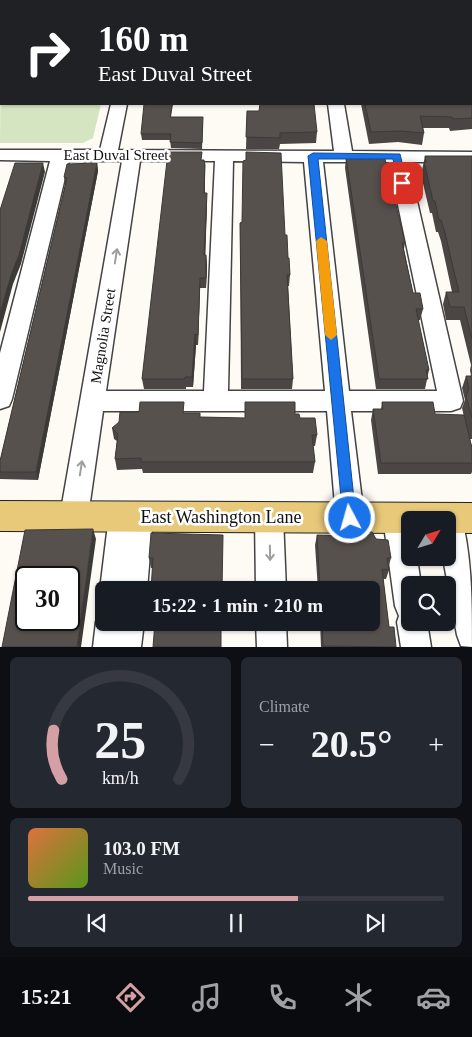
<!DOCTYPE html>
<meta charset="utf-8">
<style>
body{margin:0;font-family:Georgia,serif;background:#242831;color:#f1f3f6;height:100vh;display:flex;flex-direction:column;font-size:19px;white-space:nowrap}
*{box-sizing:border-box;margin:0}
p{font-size:16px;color:#9ea1a6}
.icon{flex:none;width:28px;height:28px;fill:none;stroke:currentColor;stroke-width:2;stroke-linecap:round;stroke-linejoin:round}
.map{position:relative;height:647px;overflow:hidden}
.details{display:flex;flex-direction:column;gap:10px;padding:10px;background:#0d0f14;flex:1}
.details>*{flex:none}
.top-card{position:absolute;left:0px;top:0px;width:472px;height:105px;box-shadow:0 1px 4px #0004;background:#202124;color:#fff;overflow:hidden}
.needle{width:32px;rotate:52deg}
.controls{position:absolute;left:401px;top:511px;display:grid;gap:10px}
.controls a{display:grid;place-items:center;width:55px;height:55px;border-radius:8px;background:#171b24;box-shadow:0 1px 4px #0004;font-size:25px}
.speed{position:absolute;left:15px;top:566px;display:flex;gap:10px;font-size:25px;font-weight:700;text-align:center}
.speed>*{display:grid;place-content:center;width:65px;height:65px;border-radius:50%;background:#171b24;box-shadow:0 1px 4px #0004;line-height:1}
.speed .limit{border:2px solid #111;border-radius:8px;background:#fff;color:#111}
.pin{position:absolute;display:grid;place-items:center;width:42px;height:42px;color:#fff;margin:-21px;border-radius:10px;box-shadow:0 2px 8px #0006}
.me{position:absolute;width:55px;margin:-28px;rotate:354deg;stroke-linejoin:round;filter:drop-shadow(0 0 4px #0008)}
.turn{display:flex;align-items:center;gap:18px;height:105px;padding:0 15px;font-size:22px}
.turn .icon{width:65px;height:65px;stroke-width:2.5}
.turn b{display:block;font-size:35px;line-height:42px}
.big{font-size:38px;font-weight:700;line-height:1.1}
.details .tile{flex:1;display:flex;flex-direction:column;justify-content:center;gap:8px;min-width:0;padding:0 18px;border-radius:8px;background:#242831}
.details .dial{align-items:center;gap:0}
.dial svg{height:130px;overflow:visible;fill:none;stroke:#363941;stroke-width:7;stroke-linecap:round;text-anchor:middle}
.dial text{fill:#f1f3f6;stroke:none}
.song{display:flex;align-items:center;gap:15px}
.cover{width:60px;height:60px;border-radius:8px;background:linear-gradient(135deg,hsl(20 70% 55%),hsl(90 70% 35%))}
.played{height:5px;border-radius:2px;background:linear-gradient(90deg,#d49fa5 65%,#363941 65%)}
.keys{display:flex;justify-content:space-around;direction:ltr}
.heat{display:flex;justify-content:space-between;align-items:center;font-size:28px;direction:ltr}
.details .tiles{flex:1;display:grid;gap:10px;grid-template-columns:1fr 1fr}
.tile:last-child{grid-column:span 2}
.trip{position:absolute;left:95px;top:581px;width:285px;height:50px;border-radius:8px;background:#171b24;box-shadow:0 1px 4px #0004;font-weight:700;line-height:50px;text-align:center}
.tabs{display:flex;height:80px;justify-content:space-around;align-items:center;background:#090b0e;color:#9ea1a6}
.tabs .icon{width:35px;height:35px}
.tabs .on{color:#d49fa5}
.tabs b{font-size:22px;color:#f1f3f6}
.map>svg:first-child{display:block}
.green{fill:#d5e5c1}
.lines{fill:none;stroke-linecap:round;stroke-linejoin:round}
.minor-casing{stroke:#434343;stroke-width:3}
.major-casing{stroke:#212121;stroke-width:2}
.minor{fill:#fff;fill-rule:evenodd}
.major{fill:#e8c97a;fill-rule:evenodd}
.wall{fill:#4b4643}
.shaded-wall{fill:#3d3937}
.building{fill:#57514e;stroke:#3d3937;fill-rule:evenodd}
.oneway{stroke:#9f9f9f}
.route{fill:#1a73e8;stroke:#114b97}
.slow{fill:#f59e0b}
.labels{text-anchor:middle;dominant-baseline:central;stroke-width:5;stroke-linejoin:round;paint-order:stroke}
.street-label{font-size:15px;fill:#101010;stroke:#fff}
.near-street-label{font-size:18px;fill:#101010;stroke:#fff}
</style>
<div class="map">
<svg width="472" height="647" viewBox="0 0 472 647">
<rect width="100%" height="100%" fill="#fefbf5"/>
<path class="green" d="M1,22V104H101L93,138L83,143H0Z"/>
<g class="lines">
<defs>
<path id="minor" d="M133,0H147V1H133Z
M471,10H472V18H471Z
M0,11H1V19H0Z
M111,104H127L118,150L334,151L328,104H344L352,151L472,152V162H408L463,401L460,408L451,411H351L364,517L360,526L350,529L340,526L336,517L327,411H103L88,516L84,525L74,528L64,525L60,516L122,161H69L12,399L9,406L0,409V353L50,161L0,160V150H100ZM140,161H215L204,391H106ZM233,161L304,162L325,391H228ZM323,162H389L437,391H349Z
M123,504L131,507L139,504L149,507L153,516L147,590H104V598L100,590L109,516L113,507Z
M269,505L279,508L283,517L286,590H256L255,517L259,508Z
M397,506L407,509L411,520L410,558H417L421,585H410V622H427L431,647H401L397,622L399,616L395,606L383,518L387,509Z
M449,506L459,509C472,551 472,602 472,647L461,646L457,635L443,558H448V520H436L439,509Z
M104,610V622H144L141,647H93L96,622L100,611Z
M256,622H286L287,647H257Z"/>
<path id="major" d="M0,501L472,503V533H448V520H410V533L0,531Z"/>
</defs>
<use href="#minor" class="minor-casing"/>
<use href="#major" class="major-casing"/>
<use href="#minor" class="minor"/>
<use href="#major" class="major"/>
</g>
<path class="wall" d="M471,34H472V68H471Z
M472,87V129L450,131L449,128H423L424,133L422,145L398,142L369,144L361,104H471Z
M247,111H259L317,132L316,143L280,144L279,149H246Z
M171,117L203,123L202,149L171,148L170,140H142L141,134Z
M425,156H472V439H470L472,448V472L471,474H378L371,420L373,409H381L382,402L435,414L468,434L462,408L465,400L462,388L466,376H471L470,370L471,365L460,320H446L443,304L446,292H452L441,241L438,232H436L432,213H430L421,175Z
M346,157L405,243L404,249L413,293L423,309L420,320H418L429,370L425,389H376L345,168Z
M202,160L205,165V193L207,203L205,255H206L207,266L206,288H200L198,345H196L193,387H186V389H144L142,379Z
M246,160L285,235L290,275L289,286H288L293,379L292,389H241L240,223L242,222Z
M97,163L98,171L38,480L0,479V461L65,185L64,177Z
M185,413L200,417L245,418L295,414L317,435L315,446H313L315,462L313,473H143L142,469L117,470L115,459L117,441L114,439L112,428Z
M355,531L376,539L391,558L389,565V570L386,579H383L389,627L396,647H321L320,622H371V590H318L315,545L317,535L354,536Z
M223,545L152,568H151L149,558Z"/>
<path class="shaded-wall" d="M172,104H173L170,123V117Z
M43,163L45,172L21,264L13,284L0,332V313Z
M97,163L98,171L38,480L36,472Z
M207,193V203L205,266L204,255Z
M206,255L207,266L206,288Z
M200,278V288L198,345V335Z
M195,334L196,345L193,387L192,377Z
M93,529L96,539L81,647H77Z"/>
<path class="building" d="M244,0H275V1H244Z
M338,0H374L375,1H338Z
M471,34H472V57H471Z
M471,87H472V118L453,119L452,117L420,116L424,133L400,131L371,132L365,104H471Z
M144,104H172L170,117H203L202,143L170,142L171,134H141Z
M260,104H314L317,132L280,133V138L246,137L247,111H259Z
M168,152H202L201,160H204L205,165L204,193H207L204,255H206V278H200L198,335L195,334L192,377H185V379H142Z
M246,152L281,153L285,235H287L288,258H289L290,275H287L293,379H242L240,223L242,222L243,161L246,160Z
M384,155L405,243H402L413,293H420L423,309H416L429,370H426L428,379H379L346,157Z
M425,156H472V339L464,307H450L446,292H459L444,229L441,220H439L435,201H433L424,162H426Z
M15,163H43L19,255L11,275L0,313V210Z
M97,163L36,472H0V461L67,178L64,177L67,164Z
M466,376H472V418L466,396L469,389Z
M140,402H184L183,413H200V417L245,418V402H295V414H299L300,418H315L317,435H312L315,462H141V458L115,459L118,434L112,428L119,422L120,412H139Z
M382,402H433L435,414L464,415L472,448V463H381L373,409H383Z
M93,529L77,647H2L25,530ZM26,578H69V620H26Z
M355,531L372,532L376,539L388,540L391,558H387L389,570L382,569L389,627H394L396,647L323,646L322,622H371V590H320L317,535L355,536Z
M151,533L223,535L222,590H151L153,558H149Z
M155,622H221V647H153Z"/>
<defs><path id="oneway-shaft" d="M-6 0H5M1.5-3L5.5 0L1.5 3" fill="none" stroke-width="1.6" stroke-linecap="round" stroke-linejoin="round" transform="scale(1.25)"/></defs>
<g class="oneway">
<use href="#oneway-shaft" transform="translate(116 256) rotate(-81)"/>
<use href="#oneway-shaft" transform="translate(81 468) rotate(-81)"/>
<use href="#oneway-shaft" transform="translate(270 553) rotate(89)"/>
</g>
<path class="route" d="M313,153L400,154L407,183L402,186L398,183L393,159H318L356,518L354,522L350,524L345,522L343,518L308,156Z"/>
<path class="slow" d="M321,237L327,241L337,335L331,340L325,335L316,241Z"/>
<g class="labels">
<g class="street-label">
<text x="116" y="155">East Duval Street</text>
<text transform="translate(103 336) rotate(-81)">Magnolia Street</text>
</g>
<g class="near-street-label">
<text x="221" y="517">East Washington Lane</text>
</g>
</g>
</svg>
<div class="controls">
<a><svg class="needle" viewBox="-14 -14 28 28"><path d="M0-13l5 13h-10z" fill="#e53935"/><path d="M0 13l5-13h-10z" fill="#9ea1a6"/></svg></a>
<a><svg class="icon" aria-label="search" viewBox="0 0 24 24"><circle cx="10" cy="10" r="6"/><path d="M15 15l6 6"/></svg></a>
</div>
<div class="speed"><div class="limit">30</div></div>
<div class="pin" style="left:402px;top:183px;background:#d93025"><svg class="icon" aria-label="arrive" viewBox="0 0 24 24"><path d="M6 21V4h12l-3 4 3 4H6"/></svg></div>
<svg class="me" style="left:350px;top:518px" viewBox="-20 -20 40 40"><circle r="17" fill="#1a73e8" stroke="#fff" stroke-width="3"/><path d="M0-11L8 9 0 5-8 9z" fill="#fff"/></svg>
<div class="trip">15:22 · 1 min · 210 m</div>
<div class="top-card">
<div class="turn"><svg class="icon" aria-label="right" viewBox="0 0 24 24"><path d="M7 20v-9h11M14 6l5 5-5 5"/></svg><div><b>160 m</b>East Duval Street</div></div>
</div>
</div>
<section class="details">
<div class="tiles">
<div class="tile dial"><svg viewBox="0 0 100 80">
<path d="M14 69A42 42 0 1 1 86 69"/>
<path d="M14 69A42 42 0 0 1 9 39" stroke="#d49fa5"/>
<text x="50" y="56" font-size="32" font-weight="700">25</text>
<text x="50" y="72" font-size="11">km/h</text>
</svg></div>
<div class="tile"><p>Climate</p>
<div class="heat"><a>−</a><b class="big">20.5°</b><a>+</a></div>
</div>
<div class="tile">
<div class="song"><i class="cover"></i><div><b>103.0 FM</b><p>Music</p></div></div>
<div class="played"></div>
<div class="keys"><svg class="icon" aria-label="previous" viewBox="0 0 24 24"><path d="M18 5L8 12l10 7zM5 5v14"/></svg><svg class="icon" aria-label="pause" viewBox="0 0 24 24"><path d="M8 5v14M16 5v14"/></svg><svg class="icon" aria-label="next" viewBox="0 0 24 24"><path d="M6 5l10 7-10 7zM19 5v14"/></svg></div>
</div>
</div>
</section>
<nav class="tabs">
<b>15:21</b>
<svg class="icon on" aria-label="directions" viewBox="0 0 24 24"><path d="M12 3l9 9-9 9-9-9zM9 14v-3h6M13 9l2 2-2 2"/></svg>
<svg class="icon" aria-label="music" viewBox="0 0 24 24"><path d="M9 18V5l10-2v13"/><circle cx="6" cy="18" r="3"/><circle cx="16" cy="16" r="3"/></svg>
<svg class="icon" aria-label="phone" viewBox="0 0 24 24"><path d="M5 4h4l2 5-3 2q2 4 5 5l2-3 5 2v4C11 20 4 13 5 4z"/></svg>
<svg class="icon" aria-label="climate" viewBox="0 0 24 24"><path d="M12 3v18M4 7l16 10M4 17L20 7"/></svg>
<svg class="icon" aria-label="car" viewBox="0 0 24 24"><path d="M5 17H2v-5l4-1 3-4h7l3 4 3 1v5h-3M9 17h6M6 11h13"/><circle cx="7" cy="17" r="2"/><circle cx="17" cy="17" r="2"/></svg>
</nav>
